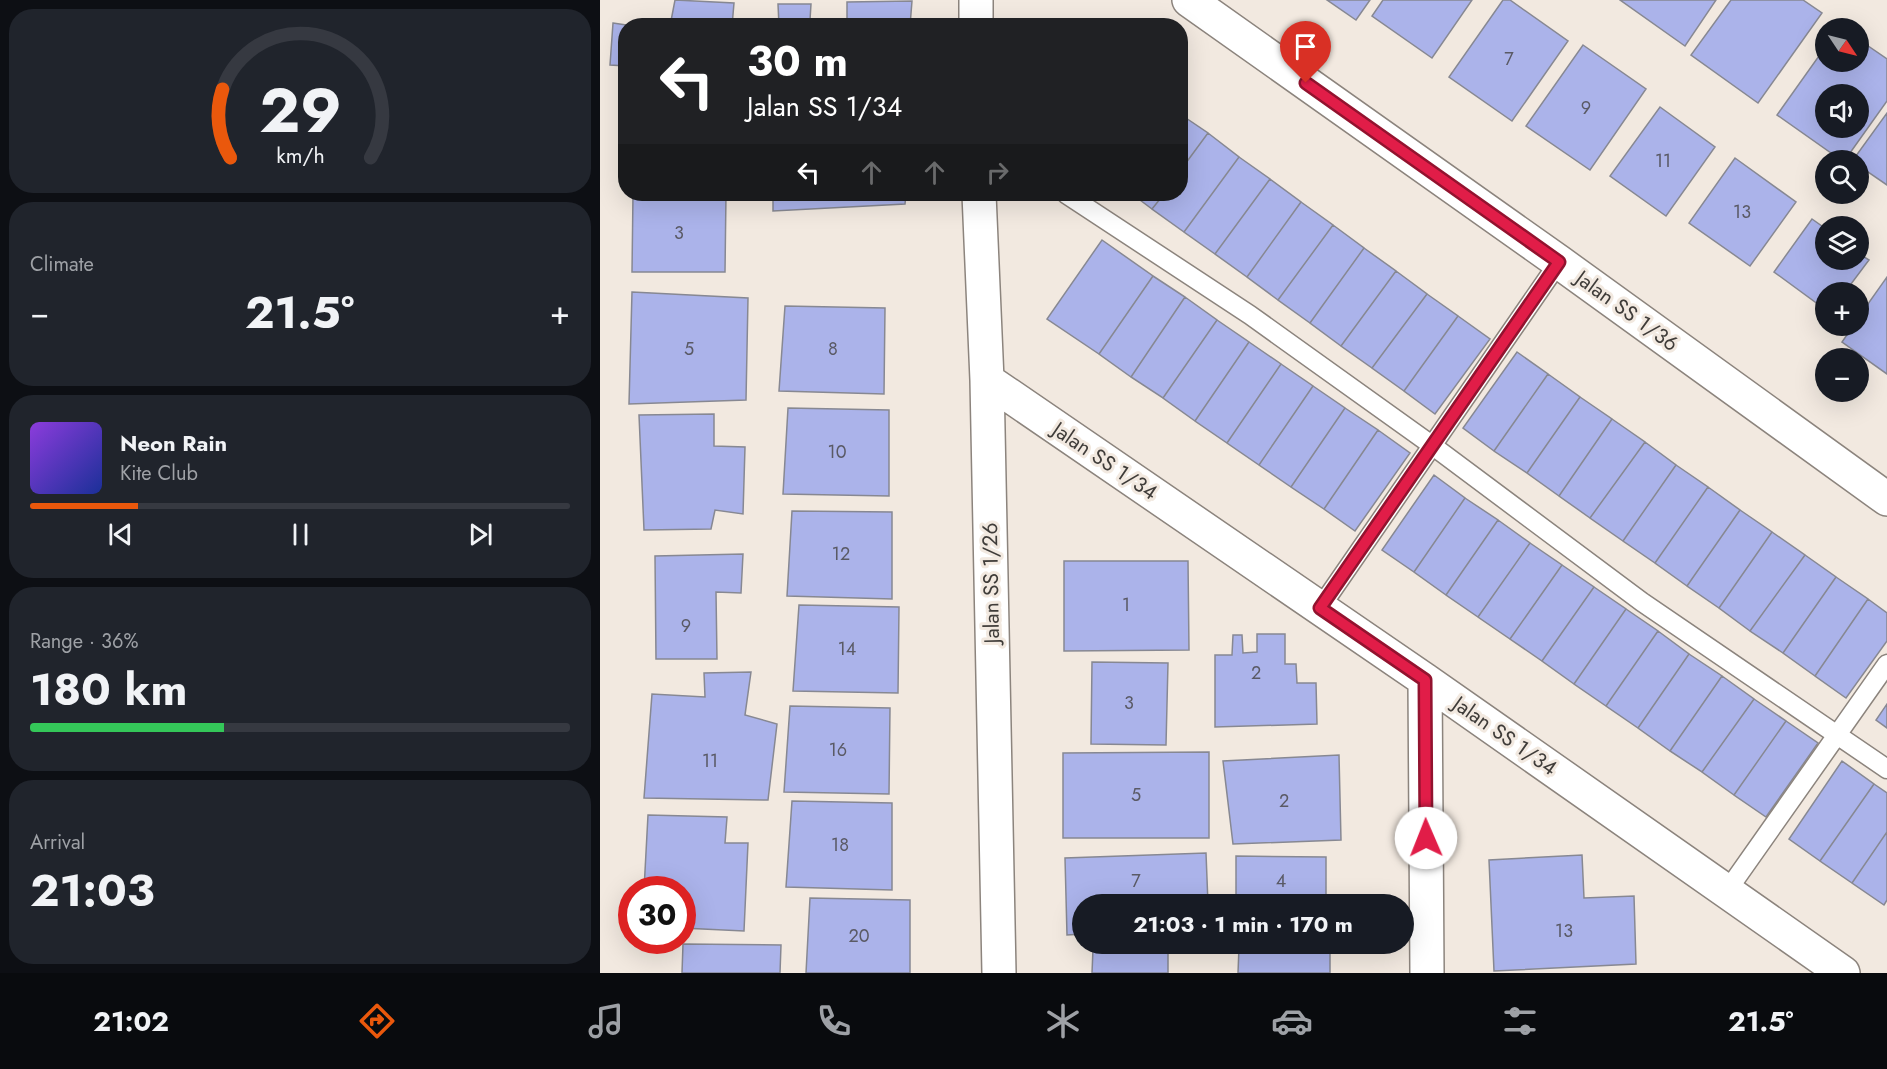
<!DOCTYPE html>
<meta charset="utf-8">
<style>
body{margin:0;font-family:Jost,sans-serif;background:#20242c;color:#f1f3f6;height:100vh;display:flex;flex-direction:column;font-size:22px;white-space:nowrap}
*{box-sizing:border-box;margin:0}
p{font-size:20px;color:#9ea1a6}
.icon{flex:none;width:33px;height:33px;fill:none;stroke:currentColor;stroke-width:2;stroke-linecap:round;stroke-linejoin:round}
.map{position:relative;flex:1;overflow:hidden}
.sheet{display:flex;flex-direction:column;gap:9px;padding:9px;background:#0d0f14;width:600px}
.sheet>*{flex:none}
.hud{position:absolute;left:18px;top:18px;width:570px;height:183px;border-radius:24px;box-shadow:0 6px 24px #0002;background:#202124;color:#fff;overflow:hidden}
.needle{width:39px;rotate:125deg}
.controls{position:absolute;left:1215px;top:18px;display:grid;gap:12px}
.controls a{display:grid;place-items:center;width:54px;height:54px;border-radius:50%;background:#171b24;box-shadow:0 6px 24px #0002;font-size:30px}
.speed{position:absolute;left:18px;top:876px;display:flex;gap:12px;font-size:30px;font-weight:700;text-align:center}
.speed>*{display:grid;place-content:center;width:78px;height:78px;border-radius:50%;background:#171b24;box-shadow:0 6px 24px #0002;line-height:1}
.speed .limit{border:9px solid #d22;background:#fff;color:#111}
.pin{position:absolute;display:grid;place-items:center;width:51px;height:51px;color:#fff;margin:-62px -26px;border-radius:50% 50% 50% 0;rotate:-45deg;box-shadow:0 0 6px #0007}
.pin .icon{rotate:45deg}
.me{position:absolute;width:66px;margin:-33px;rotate:359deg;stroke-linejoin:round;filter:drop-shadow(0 0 4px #0008)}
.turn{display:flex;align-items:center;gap:21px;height:126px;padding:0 30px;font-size:27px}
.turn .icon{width:78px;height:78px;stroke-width:2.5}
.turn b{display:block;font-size:42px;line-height:51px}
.lanes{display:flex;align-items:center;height:57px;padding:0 30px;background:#0003;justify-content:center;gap:30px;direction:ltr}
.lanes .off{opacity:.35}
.big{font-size:45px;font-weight:700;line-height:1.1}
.sheet .tile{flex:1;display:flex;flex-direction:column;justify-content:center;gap:9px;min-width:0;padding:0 21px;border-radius:24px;background:#20242c}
.sheet .dial{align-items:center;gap:0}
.dial svg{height:156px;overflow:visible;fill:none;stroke:#363941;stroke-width:7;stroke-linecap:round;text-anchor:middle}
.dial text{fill:#f1f3f6;stroke:none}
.song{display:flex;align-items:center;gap:18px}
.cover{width:72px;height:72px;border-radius:9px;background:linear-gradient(135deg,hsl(270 70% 55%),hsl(230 70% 35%))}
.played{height:6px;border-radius:3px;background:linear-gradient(90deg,#ea580c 20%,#363941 20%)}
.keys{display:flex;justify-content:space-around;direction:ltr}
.heat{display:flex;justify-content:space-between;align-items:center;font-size:33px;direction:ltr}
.charge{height:9px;border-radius:4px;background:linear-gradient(90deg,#34c759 36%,#363941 0)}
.trip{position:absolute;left:472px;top:894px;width:342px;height:60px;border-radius:30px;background:#171b24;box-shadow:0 6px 24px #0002;font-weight:700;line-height:60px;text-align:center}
.tabs{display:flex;height:96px;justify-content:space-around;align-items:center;background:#090b0e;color:#9ea1a6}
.tabs .icon{width:42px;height:42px}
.tabs .selected{color:#ea580c}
.tabs b{font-size:27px;color:#f1f3f6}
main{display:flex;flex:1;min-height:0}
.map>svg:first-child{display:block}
.building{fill:#abb3ea;stroke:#878892;stroke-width:1.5;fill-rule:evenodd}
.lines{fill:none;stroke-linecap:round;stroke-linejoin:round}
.lane-casing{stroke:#8c847d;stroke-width:21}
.street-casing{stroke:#8c847d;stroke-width:36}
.secondary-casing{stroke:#8c847d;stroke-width:36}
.lane{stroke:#fff;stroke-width:18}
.street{stroke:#fff;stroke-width:33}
.secondary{stroke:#fff;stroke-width:33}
.route-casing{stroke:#92132f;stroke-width:15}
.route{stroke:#e11d48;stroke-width:10}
.labels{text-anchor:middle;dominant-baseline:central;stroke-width:6;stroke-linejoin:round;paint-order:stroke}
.number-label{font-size:18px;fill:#5a5a65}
.street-label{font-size:21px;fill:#3f3c39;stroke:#f2e9e0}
</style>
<main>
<section class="sheet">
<div class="tile dial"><svg viewBox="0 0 100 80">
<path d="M14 69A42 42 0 1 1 86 69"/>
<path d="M14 69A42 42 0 0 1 10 34" stroke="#ea580c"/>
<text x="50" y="56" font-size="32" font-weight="700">29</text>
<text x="50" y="72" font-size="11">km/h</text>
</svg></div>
<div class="tile"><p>Climate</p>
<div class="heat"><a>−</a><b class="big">21.5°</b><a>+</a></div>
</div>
<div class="tile">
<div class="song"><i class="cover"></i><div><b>Neon Rain</b><p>Kite Club</p></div></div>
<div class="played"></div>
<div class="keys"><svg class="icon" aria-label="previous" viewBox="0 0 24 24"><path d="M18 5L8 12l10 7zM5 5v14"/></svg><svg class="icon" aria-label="pause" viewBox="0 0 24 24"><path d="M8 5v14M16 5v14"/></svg><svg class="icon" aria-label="next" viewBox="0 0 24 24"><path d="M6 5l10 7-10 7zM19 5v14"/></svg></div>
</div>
<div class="tile"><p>Range · 36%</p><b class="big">180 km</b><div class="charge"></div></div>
<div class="tile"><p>Arrival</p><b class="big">21:03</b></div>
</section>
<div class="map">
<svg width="1287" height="973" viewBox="0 0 1287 973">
<rect width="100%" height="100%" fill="#f2e9e0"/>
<path class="building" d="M75,0L134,3L132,26H70Z
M727,0H770L756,20Z
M783,0H872L832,58L772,16Z
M903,0H910L968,41L912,121L849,77Z
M1020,0H1116L1085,46Z
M1131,0H1203L1222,13L1158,103L1091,55Z
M312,1L310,26H179L178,4H211L210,20L247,23V2Z
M13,23L33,26H26V66L10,65Z
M1258,39L1287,59V101L1245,160H1241L1177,115L1226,46V62H1258ZM1226,94H1258V128H1226Z
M983,45L1046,89L990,170L926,126Z
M1060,107L1115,147L1066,216L1010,176Z
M1287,113V185L1258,165V160H1253Z
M580,114L608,133L580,171Z
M608,133L639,157L584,232L552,209L564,194H580V171Z
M639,157L670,179L615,254L584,232Z
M1135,158L1196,202L1150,266L1089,223Z
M670,179L701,202L647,277L615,254Z
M33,194H126L125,272H32Z
M173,194H306L305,204L173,211Z
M532,194H564L552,209Z
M701,202L733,225L678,300L647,277Z
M1212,219L1226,229V260H1258V253L1269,260L1245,292H1226V310L1174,272Z
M733,225L764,248L710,323L678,300Z
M502,240L553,276L499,354L447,319Z
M764,248L796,271L741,346L710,323Z
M796,271L827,294L772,368L741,346Z
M553,276L585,297L531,377L499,354Z
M1287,277V374L1242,342L1253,326H1258V318Z
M32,292L148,298L146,400L29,404Z
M827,294L858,316L804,391L772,368Z
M585,297L617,320L563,398L531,377Z
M185,306L285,308L284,394L179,391Z
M858,316L890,339L835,414L804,391Z
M617,320L649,342L595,421L563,398Z
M649,342L681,364L627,443L595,421Z
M917,352L948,374L894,451L863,428Z
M681,364L713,386L659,465L627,443Z
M948,374L980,397L927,473L894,451Z
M713,386L745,408L691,487L659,465Z
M980,397L1012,419L959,496L927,473Z
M188,408L289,410V496L183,494Z
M745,408L778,430L724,509L691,487Z
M114,414V446L145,447L143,514L115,510L111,529L44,530L39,415Z
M1012,419L1045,442L990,518L959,496Z
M778,430L810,453L755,531L724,509Z
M1045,442L1076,465L1023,541L990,518Z
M1076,465L1108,487L1055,563L1023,541Z
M834,475L865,498L814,572L782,550Z
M1108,487L1140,510L1087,586L1055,563Z
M865,498L898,520L846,595L814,572Z
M1140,510L1172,532L1119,608L1087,586Z
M192,511L292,512V599L187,596Z
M898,520L930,543L878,617L846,595Z
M1172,532L1205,555L1150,631L1119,608Z
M930,543L962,565L910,639L878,617Z
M143,554L141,593L116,592L117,659H56L55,556Z
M1205,555L1236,577L1183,653L1150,631Z
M464,561H588L589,650L464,651Z
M962,565L994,587L942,661L910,639Z
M1236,577L1268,599L1215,676L1183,653Z
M994,587L1026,609L974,684L942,661Z
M1268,599L1287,613V641L1246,698L1215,676Z
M199,605L299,607L298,693L193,691Z
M1026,609L1058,631L1006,706L974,684Z
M1058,631L1089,654L1038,728L1006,706Z
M657,634H685V664H696L697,683H716L717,724L615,727V655H632L633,635H642L643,653L657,652Z
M1089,654L1122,676L1070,751L1038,728Z
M492,662L568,663L566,745L491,744Z
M151,672L145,715L177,724L168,800L44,798L52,694L105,697L104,673Z
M1122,676L1154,699L1102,772L1070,751Z
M1154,699L1186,721L1134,795L1102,772Z
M1287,704V728L1276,720Z
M190,706L290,708L289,794L184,792Z
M1186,721L1218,743L1166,817L1134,795Z
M609,752V838H463V753Z
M739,755L741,840L633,844L623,761Z
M1242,761L1274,784L1220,861L1189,839Z
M1274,784L1287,793V832L1252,883L1220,861Z
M192,801L292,803V890L186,887Z
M48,815L127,817L125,843H148L144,931L82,928V890H44Z
M1287,832V900L1284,905L1252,883Z
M606,853L608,904H483V934L467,935L465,858Z
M982,855L984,898L1034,896L1036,964L894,971L889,860Z
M636,856L726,857V904H636Z
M210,898L310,900V973H206Z
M83,944L181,945L180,973H82Z
M639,947L730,948V973H638Z
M493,949L568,950V973H492Z"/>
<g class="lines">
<defs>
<path id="lane" d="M466,194L650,315L833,446L1042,602L1287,769
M720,608L959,262
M1127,891L1287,664"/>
<path id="street" d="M376,0V26
M379,194L387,380L399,973
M387,380L825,680L1243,973
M825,680L827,973"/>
<path id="secondary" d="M589,0L959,262L1287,499"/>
</defs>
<use href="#lane" class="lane-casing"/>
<use href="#street" class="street-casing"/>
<use href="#secondary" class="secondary-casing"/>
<use href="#lane" class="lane"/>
<use href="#street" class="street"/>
<use href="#secondary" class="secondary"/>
</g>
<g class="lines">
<defs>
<path id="route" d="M706,83L959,262L720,608L825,680L826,838"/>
</defs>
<use href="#route" class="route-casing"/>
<use href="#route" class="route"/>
</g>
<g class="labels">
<g class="number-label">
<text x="909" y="59">7</text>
<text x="986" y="108">9</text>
<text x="1063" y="161">11</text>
<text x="1142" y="212">13</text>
<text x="79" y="233">3</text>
<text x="89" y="349">5</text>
<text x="233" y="349">8</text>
<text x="237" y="452">10</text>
<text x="241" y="554">12</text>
<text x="526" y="605">1</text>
<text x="86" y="626">9</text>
<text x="247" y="649">14</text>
<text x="656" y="673">2</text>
<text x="529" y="703">3</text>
<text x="238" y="750">16</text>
<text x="110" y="761">11</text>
<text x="536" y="795">5</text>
<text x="684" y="801">2</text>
<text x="240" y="845">18</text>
<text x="536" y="881">7</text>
<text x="681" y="881">4</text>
<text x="964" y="931">13</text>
<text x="259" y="936">20</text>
</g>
<g class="street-label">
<text transform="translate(1027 311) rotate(36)">Jalan SS 1/36</text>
<text transform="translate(505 461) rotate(34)">Jalan SS 1/34</text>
<text transform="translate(391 583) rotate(-91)">Jalan SS 1/26</text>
<text transform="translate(905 736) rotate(35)">Jalan SS 1/34</text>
</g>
</g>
</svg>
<div class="controls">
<a><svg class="needle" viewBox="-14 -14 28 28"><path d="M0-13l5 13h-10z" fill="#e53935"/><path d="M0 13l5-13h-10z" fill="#9ea1a6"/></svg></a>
<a><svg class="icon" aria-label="sound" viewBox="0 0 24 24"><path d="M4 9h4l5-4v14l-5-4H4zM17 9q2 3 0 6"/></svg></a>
<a><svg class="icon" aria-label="search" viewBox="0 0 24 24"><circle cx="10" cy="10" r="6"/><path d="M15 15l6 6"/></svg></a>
<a><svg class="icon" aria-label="layers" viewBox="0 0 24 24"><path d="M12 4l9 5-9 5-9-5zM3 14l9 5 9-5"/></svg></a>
<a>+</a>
<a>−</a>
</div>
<div class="speed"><div class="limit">30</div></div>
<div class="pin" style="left:706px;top:83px;background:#d93025"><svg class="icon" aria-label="arrive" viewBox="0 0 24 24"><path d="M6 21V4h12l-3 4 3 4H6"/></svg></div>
<svg class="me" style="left:826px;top:838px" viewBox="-20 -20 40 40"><circle r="19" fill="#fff"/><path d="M0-13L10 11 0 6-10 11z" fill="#e11d48"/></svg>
<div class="trip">21:03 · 1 min · 170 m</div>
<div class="hud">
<div class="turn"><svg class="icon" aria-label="left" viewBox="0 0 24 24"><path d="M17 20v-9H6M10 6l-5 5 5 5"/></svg><div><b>30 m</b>Jalan SS 1/34</div></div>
<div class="lanes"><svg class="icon" aria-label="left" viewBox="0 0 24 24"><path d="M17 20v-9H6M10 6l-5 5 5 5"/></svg><svg class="icon off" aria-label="ahead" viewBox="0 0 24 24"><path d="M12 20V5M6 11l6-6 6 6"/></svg><svg class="icon off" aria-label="ahead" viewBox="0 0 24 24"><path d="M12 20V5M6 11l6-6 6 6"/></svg><svg class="icon off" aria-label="right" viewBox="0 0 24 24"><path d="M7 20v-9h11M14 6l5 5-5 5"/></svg></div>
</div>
</div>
</main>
<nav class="tabs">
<b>21:02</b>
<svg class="icon selected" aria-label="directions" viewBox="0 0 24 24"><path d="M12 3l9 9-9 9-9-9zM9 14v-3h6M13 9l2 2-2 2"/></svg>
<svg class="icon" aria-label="music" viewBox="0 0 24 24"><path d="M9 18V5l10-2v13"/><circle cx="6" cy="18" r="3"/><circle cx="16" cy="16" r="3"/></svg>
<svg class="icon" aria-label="phone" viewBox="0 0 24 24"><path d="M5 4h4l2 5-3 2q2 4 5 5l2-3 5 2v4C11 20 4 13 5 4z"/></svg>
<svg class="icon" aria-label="climate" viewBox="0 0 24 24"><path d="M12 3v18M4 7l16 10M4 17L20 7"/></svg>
<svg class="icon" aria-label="car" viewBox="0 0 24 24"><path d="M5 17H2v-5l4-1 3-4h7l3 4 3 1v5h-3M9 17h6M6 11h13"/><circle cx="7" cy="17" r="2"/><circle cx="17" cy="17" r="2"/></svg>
<svg class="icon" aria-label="filters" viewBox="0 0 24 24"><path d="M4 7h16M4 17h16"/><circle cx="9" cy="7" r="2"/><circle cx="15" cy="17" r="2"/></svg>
<b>21.5°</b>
</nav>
